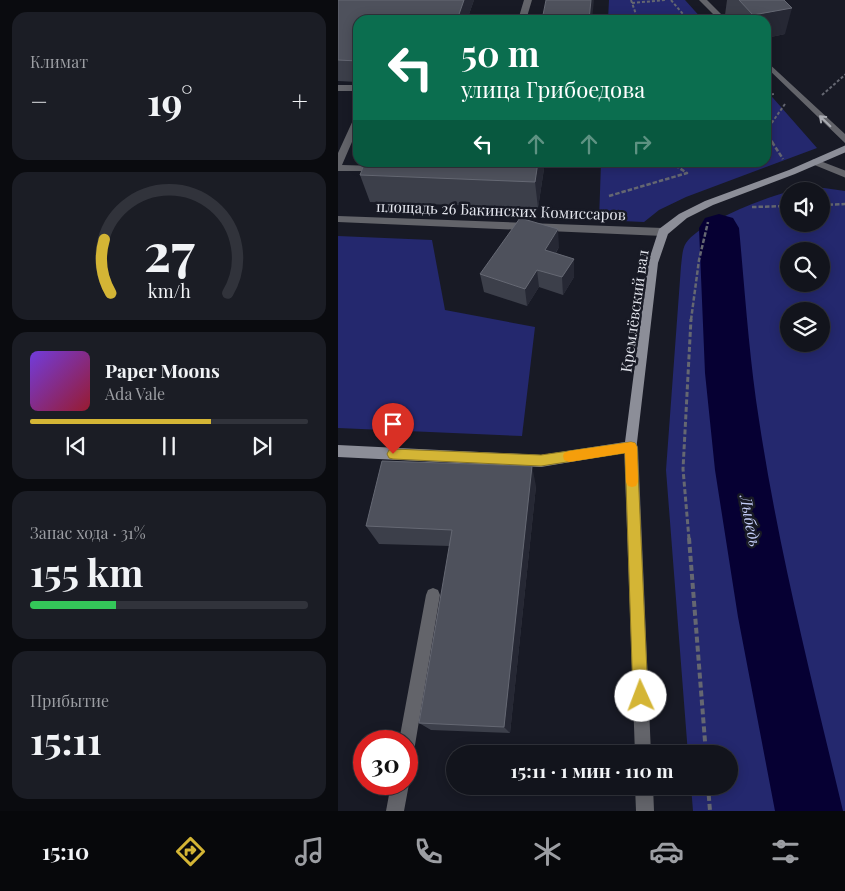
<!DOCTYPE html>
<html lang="ru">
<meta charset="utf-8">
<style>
body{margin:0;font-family:"Playfair Display",serif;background:#1b1d25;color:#f1f3f6;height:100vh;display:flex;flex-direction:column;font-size:19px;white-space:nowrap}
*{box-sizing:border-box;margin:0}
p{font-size:16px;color:#9c9ea3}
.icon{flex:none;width:28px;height:28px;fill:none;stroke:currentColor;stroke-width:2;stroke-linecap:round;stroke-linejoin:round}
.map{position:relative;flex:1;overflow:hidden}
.details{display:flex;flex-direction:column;gap:12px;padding:12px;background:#0a0b0f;width:338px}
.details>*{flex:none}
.guide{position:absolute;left:15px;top:15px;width:418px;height:152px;border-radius:15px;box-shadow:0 2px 12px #0003,0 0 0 1px #31333b;background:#0b6e4f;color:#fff;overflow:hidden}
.tools{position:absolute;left:442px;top:182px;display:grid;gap:10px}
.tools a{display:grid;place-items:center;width:50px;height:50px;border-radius:50%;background:#12141c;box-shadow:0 2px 12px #0003,0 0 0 1px #31333b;font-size:25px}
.speed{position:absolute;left:15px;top:730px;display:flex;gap:10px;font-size:25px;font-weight:700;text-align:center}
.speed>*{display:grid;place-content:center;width:65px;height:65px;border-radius:50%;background:#12141c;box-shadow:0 2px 12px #0003,0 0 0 1px #31333b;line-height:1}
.speed .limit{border:8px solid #d22;background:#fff;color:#111}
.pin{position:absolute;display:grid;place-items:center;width:42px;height:42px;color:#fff;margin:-51px -21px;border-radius:50% 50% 50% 0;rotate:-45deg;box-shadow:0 0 5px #0007}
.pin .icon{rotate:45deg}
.me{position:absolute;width:55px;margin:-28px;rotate:358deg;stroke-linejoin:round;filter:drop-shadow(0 0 4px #0008)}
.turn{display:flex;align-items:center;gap:18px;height:105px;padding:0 25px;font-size:22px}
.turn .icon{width:65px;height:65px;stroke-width:2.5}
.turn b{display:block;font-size:35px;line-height:42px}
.lanes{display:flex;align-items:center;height:48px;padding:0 25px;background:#0003;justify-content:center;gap:25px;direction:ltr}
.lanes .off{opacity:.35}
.big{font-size:38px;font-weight:700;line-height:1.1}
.details .tile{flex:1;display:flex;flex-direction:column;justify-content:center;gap:8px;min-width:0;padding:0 18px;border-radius:15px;background:#1b1d25}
.details .dial{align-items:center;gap:0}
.dial svg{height:130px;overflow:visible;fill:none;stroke:#31333b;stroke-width:7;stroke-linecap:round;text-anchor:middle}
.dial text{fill:#f1f3f6;stroke:none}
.song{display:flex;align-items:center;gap:15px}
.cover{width:60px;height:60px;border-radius:8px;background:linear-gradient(135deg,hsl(260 70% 55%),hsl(350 70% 35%))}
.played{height:5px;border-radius:2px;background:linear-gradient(90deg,#d4b535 65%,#31333b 65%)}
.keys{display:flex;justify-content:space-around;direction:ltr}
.heat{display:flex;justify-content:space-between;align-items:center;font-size:28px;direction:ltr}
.charge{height:8px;border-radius:4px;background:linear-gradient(90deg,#34c759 31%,#31333b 0)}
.trip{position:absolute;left:108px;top:745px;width:292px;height:50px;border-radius:25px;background:#12141c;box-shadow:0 2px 12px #0003,0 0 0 1px #31333b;font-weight:700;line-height:50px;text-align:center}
.tabs{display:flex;height:80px;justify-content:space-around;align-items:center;background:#07080b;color:#9c9ea3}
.tabs .icon{width:35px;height:35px}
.tabs .on{color:#d4b535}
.tabs b{font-size:22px;color:#f1f3f6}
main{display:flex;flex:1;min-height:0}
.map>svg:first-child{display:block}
.green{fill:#24286e;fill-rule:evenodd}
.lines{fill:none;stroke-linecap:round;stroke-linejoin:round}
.river{fill:#060033;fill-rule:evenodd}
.path-far3{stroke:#656771;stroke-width:2;stroke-dasharray:3 2;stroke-linecap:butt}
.path-far2{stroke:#656771;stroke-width:2.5;stroke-dasharray:4.5 2;stroke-linecap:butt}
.path-far1{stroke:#656771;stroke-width:3;stroke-dasharray:5 2.5;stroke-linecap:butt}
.path{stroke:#656771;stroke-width:4;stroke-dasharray:6 3;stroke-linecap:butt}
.lane{fill:#63646a;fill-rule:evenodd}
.street{fill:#63646a;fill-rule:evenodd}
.secondary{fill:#8c8e98;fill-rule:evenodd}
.wall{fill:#3c3f4a}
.shaded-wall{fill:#262834}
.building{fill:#4e515c;stroke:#656873}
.oneway{stroke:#aaacb3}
.route{fill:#d4b535;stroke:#8a7622}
.slow{fill:#f59e0b}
.labels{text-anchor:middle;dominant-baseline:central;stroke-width:5;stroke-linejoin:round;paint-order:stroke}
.street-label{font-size:15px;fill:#e4e6ee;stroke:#181a25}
.water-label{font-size:16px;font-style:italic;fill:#c3cdf7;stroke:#181a25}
</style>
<main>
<section class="details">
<div class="tile"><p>Климат</p>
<div class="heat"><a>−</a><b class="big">19°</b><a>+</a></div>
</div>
<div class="tile dial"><svg viewBox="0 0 100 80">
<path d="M14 69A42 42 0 1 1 86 69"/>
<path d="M14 69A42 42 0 0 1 10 36" stroke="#d4b535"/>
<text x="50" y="56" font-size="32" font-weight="700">27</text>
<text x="50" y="72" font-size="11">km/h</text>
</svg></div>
<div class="tile">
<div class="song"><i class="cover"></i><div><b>Paper Moons</b><p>Ada Vale</p></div></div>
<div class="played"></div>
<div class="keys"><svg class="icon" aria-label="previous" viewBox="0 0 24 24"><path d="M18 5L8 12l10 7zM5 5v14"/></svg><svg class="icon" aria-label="pause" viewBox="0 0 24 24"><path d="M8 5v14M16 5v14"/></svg><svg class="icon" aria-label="next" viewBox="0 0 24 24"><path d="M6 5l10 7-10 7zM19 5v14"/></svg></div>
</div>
<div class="tile"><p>Запас хода · 31%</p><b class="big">155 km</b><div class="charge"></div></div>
<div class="tile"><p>Прибытие</p><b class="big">15:11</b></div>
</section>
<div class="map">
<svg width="508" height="811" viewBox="0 0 508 811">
<rect width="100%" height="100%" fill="#181a25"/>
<path class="green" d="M271,0H347L365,20H270Z
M428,90L479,148L348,197L321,210L306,222L261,220L263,163L428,162Z
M465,188H486L507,191V811H355L353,786H391V754H350L328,470L343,266C344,259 344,249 348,243C363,221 438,193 465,188ZM451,191H484V224H451ZM451,251H484V284H451ZM451,311H484V344H451Z
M0,236L94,240L107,310L197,327L184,436L0,428Z"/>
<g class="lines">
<path class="river" d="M381,214L395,218L401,228C407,292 411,356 421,420C441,552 474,681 505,811H437L400,617L377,470L367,373L361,228L367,218Z"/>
<path class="path-far3" d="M293,0L300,20
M333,0L350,20
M294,3L328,0
M428,95L436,94
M484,95L508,74
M428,131L447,104
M428,132L435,143"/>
<path class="path-far2" d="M434,142L445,159
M271,196L349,173L332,162
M484,205L508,204
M414,207L451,206
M353,320L361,260L370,222"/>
<path class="path-far1" d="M351,539L345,469L353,319"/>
<path class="path" d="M351,538L368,754
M370,786L372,811"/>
<path class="lane" d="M186,0H194L188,20H180Z
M0,85H20V91H0Z
M20,115V128L4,165L40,166L43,167V171H0V153L16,118Z
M0,216L325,228L330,232L325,236L0,222Z
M95,588L100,590L102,595L77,745L75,751L69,753V741H61L88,595L90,590Z
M69,779L71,784L66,811H48L53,784H69Z"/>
<path class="street" d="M361,0H369L389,20H381Z
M428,61L508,135V144L428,67Z
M477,159L508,171V178L474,164V160Z
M293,441L298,443L300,447L313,754H297L286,447L288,443Z
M297,786H315L316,811H298Z"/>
<path class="secondary" d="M508,145V152L457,174L375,205L349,218L330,234L320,263L298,451L203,467L0,457V445L203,455L287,442L310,263L321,229L341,214L367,201L451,170Z"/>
</g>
<path class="wall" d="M0,0H136L129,20H20V82L0,81Z
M389,0H446L447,34L428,38V20H391L387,15Z
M27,162H207L200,208L32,202L22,175Z
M221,247L218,253L236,259V277L225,295L201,287L189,306L146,292L142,274Z
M198,486L172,733L93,730L81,723L112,546L41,544L28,526Z"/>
<path class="shaded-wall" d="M126,0H136L129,20H119Z
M253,0H256L254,20H251Z
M454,8L447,34L428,38V20H414L415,15Z
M200,162H207L200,208L197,182Z
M220,229L221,247L208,268L207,250Z
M236,259V277L225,295L224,277Z
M199,270L201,287L189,306L187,289Z
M194,466L198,486L172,733L166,727Z"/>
<path class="building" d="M0,0H126L119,20H20V61L0,60Z
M208,0H253L251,20H204Z
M401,0H446L454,8L415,15Z
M27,162H200L197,182L22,175Z
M182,218L220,229L207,250L236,259L224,277L199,270L187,289L142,274Z
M44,461L194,466L166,727L81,723L114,530L28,526Z"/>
<defs><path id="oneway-shaft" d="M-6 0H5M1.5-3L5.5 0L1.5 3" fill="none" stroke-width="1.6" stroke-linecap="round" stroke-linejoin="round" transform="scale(1.25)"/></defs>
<use class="oneway" href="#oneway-shaft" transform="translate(487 121) rotate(-136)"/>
<path class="route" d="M293,442L297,443L299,447L310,696L308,701L303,704L298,701L295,696L287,453L203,466L55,459L51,458L49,454L51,450L55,449L203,455Z"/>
<path class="slow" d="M293,442L297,443L299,447L300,482L298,486L294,487L290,486L288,482L287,453L231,462L226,460L225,456L226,453L231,451Z"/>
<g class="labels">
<g class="street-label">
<text transform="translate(163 210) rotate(2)">площадь 26 Бакинских Комиссаров</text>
<text transform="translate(296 311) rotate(-82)">Кремлёвский вал</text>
</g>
<g class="water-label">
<text transform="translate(413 521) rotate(79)">Лыбедь</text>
</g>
</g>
</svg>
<div class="tools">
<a><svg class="icon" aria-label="sound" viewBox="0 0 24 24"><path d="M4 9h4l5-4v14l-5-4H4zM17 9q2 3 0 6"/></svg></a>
<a><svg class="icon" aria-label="search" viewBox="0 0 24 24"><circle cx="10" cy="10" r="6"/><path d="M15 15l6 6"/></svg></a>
<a><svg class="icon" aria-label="layers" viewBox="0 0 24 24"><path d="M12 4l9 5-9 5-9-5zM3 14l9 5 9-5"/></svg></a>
</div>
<div class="speed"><div class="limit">30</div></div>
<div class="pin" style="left:55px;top:454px;background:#d93025"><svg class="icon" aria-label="arrive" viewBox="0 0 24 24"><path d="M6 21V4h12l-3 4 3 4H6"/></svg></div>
<svg class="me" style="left:303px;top:696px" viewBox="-20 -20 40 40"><circle r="19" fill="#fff"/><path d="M0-13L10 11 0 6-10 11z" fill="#d4b535"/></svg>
<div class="trip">15:11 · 1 мин · 110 m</div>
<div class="guide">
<div class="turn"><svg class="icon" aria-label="left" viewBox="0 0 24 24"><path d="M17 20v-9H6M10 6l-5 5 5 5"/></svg><div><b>50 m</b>улица Грибоедова</div></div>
<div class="lanes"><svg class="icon" aria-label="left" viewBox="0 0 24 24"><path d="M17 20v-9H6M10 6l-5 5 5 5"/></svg><svg class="icon off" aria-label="ahead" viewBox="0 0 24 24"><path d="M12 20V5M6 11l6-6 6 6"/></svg><svg class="icon off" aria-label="ahead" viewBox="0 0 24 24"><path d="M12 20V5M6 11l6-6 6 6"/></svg><svg class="icon off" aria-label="right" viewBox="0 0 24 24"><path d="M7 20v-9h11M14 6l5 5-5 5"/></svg></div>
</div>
</div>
</main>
<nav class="tabs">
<b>15:10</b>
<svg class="icon on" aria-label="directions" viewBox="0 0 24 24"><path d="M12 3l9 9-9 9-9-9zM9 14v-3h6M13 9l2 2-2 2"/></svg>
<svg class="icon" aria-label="music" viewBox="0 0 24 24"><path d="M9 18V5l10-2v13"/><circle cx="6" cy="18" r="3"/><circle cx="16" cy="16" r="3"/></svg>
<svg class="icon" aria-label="phone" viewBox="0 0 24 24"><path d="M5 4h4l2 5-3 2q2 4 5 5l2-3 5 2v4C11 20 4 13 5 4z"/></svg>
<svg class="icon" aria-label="climate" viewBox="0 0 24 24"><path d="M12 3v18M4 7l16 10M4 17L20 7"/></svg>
<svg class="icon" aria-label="car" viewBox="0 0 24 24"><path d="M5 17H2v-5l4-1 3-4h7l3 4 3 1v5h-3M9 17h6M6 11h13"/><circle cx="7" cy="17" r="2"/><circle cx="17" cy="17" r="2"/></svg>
<svg class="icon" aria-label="filters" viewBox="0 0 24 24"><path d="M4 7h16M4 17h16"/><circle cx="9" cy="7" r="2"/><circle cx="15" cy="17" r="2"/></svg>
</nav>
